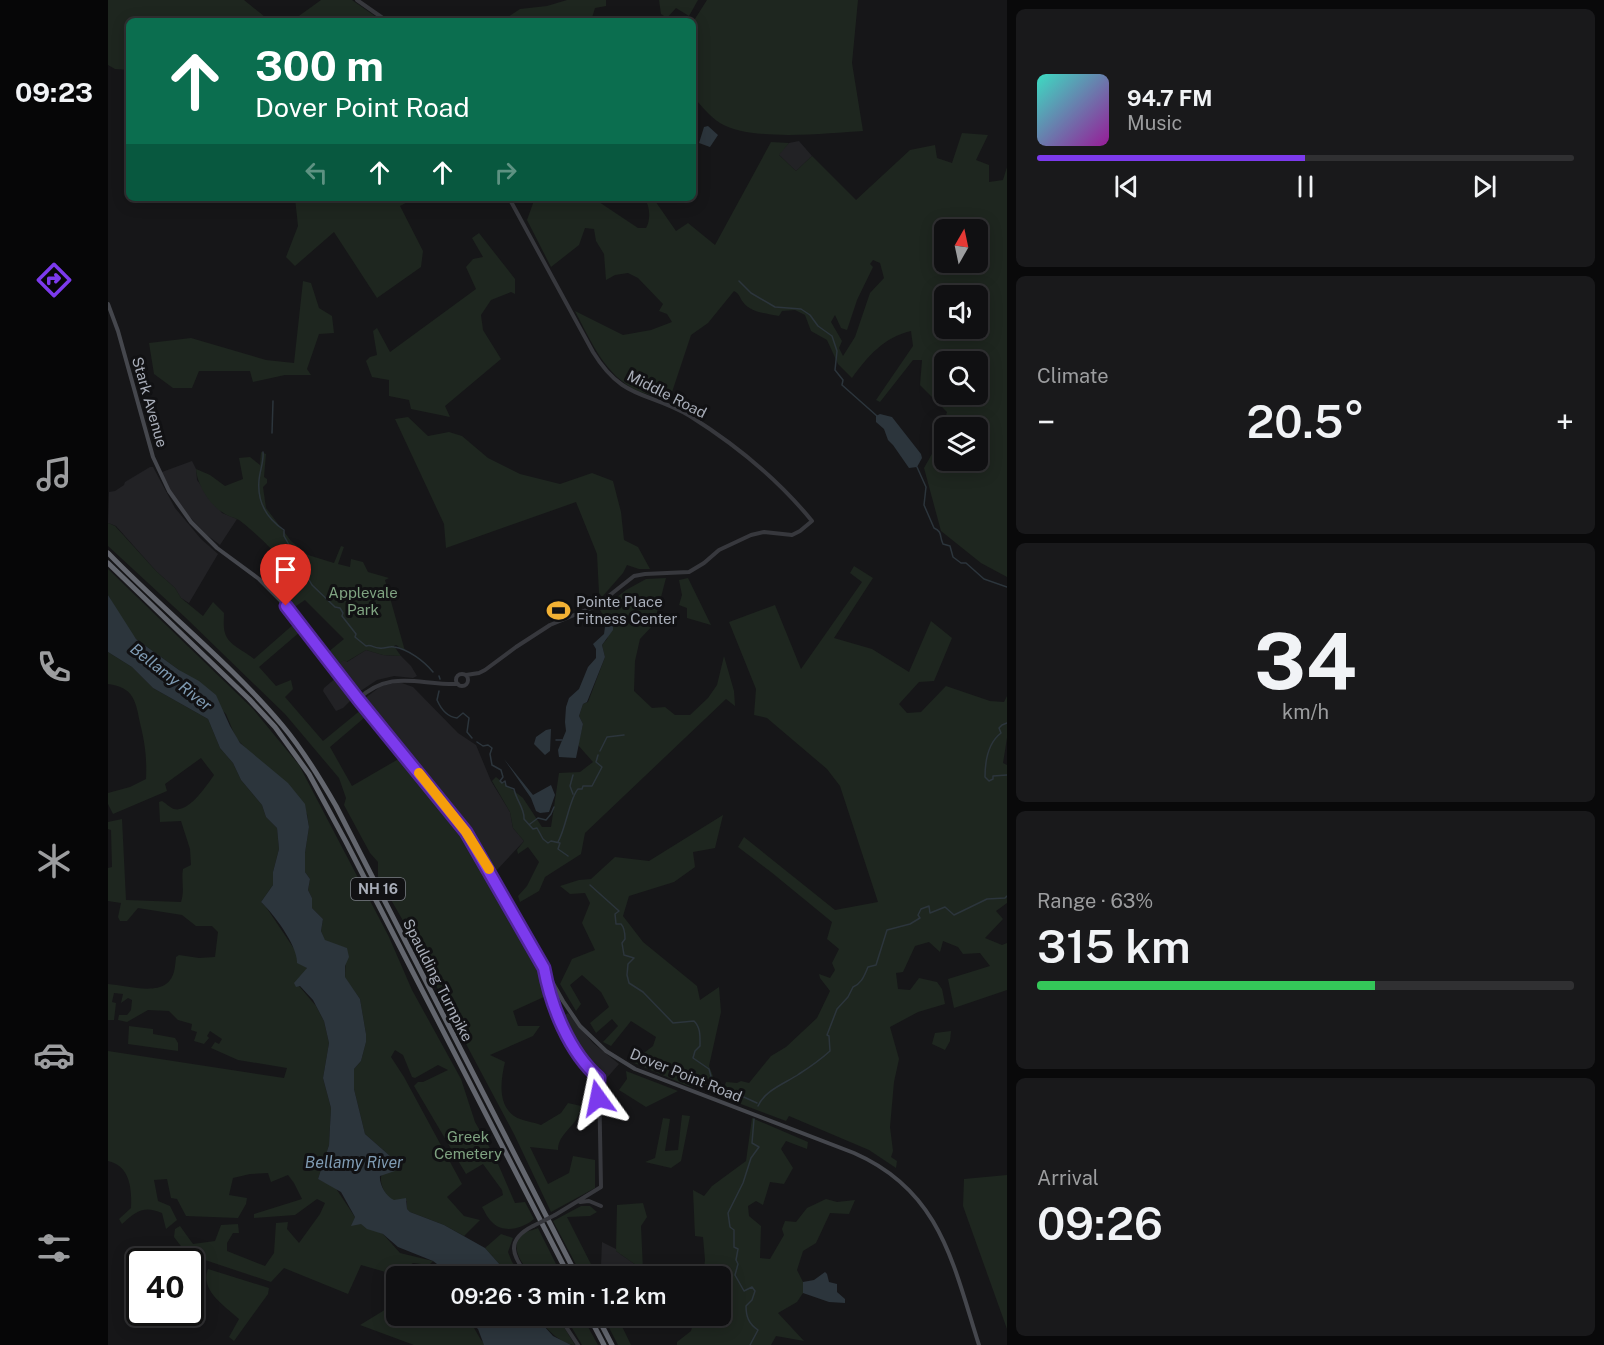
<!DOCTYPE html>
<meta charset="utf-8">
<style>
body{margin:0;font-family:"Public Sans",sans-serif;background:#19191b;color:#f1f3f6;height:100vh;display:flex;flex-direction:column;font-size:22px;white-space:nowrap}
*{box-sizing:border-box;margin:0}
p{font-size:20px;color:#9c9d9f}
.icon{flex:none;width:33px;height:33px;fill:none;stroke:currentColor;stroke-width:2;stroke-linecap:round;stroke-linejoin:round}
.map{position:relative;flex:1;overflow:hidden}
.drawer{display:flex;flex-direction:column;gap:9px;padding:9px;background:#09090a;width:597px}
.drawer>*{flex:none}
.guide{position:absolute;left:18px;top:18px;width:570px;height:183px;border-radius:9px;box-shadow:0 3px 15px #0003,0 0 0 2px #303032;background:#0b6e4f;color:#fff;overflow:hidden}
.needle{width:39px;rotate:9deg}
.buttons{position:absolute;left:826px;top:219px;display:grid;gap:12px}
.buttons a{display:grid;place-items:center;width:54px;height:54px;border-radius:9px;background:#101012;box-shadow:0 3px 15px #0003,0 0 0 2px #303032;font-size:30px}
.speed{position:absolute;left:18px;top:1248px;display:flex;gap:12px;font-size:30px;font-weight:700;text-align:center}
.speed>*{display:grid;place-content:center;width:78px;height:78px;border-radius:50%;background:#101012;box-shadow:0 3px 15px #0003,0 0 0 2px #303032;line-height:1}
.speed .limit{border:3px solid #111;border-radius:9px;background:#fff;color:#111}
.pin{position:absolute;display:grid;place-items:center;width:51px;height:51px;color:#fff;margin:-62px -26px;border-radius:50% 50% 50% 0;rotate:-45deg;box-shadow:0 0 6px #0007}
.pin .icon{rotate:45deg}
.me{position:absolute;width:66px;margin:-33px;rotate:348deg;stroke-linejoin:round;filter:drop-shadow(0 0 4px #0008)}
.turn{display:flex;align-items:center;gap:21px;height:126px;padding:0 30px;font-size:27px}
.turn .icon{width:78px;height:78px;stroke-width:2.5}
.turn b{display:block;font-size:42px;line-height:51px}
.lanes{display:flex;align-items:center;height:57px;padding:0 30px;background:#0003;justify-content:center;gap:30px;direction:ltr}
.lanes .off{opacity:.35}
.big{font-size:45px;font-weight:600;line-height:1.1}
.drawer .card{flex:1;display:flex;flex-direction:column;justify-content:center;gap:9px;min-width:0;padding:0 21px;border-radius:9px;background:#19191b}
.drawer .dial{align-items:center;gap:0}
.dial b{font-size:78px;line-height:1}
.song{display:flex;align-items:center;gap:18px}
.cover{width:72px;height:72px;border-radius:9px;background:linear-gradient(135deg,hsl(170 70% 55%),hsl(300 70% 35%))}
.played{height:6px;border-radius:3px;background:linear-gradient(90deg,#7c3aed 50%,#303032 50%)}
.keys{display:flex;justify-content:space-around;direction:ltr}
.heat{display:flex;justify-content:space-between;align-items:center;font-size:33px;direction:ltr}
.charge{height:9px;border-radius:4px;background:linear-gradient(90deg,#34c759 63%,#303032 0)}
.trip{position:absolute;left:278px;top:1266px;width:345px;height:60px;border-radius:9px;background:#101012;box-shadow:0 3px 15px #0003,0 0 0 2px #303032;font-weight:600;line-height:60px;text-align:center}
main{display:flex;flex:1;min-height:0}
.menu{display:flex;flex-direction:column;width:108px;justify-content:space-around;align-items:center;background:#060607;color:#9c9d9f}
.menu .icon{width:42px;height:42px}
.menu .on{color:#7c3aed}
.menu b{font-size:27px;color:#f1f3f6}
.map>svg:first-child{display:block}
.built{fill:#222225}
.green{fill:#1e261f;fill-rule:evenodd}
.water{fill:#2c353c}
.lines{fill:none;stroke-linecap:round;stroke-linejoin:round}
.stream{stroke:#2c353c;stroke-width:1.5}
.tertiary{stroke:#37383d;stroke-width:4}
.secondary{stroke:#45474d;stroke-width:4}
.motorway{stroke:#63666e;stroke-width:5}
.tertiary-bridge{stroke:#37383d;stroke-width:4}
.route-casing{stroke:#51269a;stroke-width:15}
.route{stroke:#7c3aed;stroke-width:10}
.slow{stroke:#f59e0b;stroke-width:10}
.labels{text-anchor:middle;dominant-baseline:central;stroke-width:6;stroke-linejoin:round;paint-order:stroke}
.shield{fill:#111113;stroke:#7b7e86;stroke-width:1.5}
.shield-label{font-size:14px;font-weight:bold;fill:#a8adb8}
.street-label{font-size:15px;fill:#a8adb8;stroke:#111113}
.park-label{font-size:15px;fill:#7fa381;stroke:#111113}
.poi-label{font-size:15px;fill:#a8adb8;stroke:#111113;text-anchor:start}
.water-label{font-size:16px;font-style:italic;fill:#7f9bb3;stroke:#111113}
</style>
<main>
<nav class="menu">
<b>09:23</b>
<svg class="icon on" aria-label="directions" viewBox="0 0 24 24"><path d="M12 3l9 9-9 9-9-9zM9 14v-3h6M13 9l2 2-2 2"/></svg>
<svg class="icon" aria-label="music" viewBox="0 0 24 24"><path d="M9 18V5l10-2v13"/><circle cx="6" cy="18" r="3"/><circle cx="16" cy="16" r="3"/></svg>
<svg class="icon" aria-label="phone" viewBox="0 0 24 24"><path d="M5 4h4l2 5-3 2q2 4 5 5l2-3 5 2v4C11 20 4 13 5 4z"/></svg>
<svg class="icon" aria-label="climate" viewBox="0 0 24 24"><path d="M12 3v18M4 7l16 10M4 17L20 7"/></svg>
<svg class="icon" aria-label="car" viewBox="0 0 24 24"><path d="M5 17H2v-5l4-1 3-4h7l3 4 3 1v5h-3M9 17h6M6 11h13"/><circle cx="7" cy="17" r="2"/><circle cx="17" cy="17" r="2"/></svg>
<svg class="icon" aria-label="filters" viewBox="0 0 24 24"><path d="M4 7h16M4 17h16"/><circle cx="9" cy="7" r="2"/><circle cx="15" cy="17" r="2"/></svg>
</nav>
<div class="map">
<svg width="899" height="1345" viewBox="0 0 899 1345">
<rect width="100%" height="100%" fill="#161618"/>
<path class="built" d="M691,141L704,156L688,171L670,154L681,143Z
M84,461L88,469L89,480L114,513L129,519L112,545L99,535L78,513L64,494L54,472Z
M42,467H45L67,508L93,539L110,554L81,603L73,598L67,588L48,571L8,526L0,523L1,492L7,491L16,485L17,482Z
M258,650L275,655L293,656L303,666L309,676L305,678L286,676L269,680L254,690H249L228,663L237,660L239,662Z
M229,677L244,699L235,708L228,711L215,691L216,688Z
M291,682L305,687L350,733L368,745L383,781L402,812L405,828L416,841L387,872L379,856L346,808L325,785L256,699L273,686Z
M460,1013L485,1043L511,1064L497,1080L487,1072L463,1037L454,1017Z
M494,1242L508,1249V1251L535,1270V1276H501L493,1266Z"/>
<path class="green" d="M0,0H136L162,21H21V70L7,69L0,65Z
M213,0H244L274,21H184Z
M459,0H498V6L487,8L483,21H394L412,9L439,6Z
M551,0H590L581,16L568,8L559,18L553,14Z
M599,0H750L744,63L755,131C720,133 643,142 612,123C602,117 593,105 585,97V22Z
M854,133L880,135L868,160L881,165V182L895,180L899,167V577L873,563L833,531L816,468L829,445L839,412L812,385L814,360H805L772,402L768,400L805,346L803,331C776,337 759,357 744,378L730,364L719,340L703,331L697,315L687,310L674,311L671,316C658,313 643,313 635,302C631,297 632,294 626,291L600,323L583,335L561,401C551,397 540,395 530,391C497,376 483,341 467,311L515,335L543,330L564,322L559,314L551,311L555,304L530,278L520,273L507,275L498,280L496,254L488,241L486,229L477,228L471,245L443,267L419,220L427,198H485L530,228H538C543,220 542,205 536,198H545L568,231L580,223L607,245L663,142L681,143L671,155L688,171L704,156L748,200L802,150L827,145L829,158L844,163ZM837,230H870V262H837ZM765,260L772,263L776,278L762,293L747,337L735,356L731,348L734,341L723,322L727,315L733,328L739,330L749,300L765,267L762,264ZM837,296H870V328H837ZM837,362H870V394H837ZM837,428H870V460H837Z
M187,198H307L292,206L315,251L313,267L269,298L226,232L187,266L178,257L190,226Z
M371,233L407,279V294L403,292L383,300L373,315L375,330L393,359L337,406L342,417L303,409L301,400L281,396V380L264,377L258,361L262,357L269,355L265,331L269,328L282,352L368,289L358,267L365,259L375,257L364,238Z
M195,281L203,283L211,308L224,316L226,333L211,334L199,369L203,375H177L145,382L142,371H91L84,388H65L46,374L41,343L83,338L158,360L186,363Z
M300,417L320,436L341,432L354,436L380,458L412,474L452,484L484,473L505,481L513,512L516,540L530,547L542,569H531L519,565L515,573L494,597L491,593L489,554L468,502L338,548L336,524L287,419Z
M153,452L158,454L156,477L159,479V483L155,487L158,508L183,541L200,555L226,563L233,546L236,547L230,564L242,567L243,559L255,562L260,572L281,578L277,580L297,651L288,645L286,646L293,656L275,655L258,650L238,662L237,660L231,663L226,662L219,653L236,639L197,600L185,608L173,594L188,580C181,564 146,531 131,520C125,517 119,516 114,512C101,504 89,484 88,469L102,475L117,486L135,479L131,458L142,457L152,465Z
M0,523L7,526L48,571L67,588L73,598L95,616L105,602L116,613C116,619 115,627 117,633C120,645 137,651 146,659L187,623L193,631L151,667L168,686L183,680L185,689L177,697L215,741L254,709L256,718L222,747L244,786L294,757L343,816L365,847L420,944L431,967L438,996L405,1011L410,1026H432L425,1036L382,1055L397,1062C393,1079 389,1104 406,1116C413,1121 426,1122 433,1125L453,1113L460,1103L473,1106C472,1111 470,1116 468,1120C461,1130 450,1137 450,1150L422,1147L440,1184L461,1173L465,1156L487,1160V1188L443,1212L406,1134L341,1012L309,946L307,922L298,926L270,877V862L262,853L236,805L238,798L231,778L177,714L78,618L0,546Z
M746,566L765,578L726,638L764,649L801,672L823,621L844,638L826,681L811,682L791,704L799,713L813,712L838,686L882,701L896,702L899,696V738L895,763L899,765V903L888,911L895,919L877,938L894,945L899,943V990L846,1008L840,979L882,966L872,953L855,954L850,947L835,941L832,952L821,942L807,946L795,972L788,973L790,989L802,990L811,978L829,982L834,989L837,1004L810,1012L782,1027L791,1059L786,1082L782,1127L785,1151L783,1157L789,1161L788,1168L761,1150L681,1116L678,1121L617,1098L614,1094L618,1082L629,1083L633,1081L641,1083L663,1056L678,1047L709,1018L722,991L712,978L711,974L722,978L727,970L724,963L731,949L719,939L724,922L663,872L630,847L636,837L727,910L770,902L732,786L719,769L659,718L646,715L648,689L621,622L667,605L693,669L754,582L742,573Z
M0,569L145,709L191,765L281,937L304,990L353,1079L367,1122L387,1157L407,1203L417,1202L426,1219C416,1228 396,1234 385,1223C380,1219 377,1212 374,1207L395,1195L394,1190L375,1164L358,1174L306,1086L310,1082H315L340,1070L330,1065L307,1078L304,1077L295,1055L287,1050L283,1057L296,1077L354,1184L339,1197L356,1216L372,1220L356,1236L336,1225L302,1212L299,1209V1201L282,1200C268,1180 272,1176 282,1156L257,1134L246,1089V1069L253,1061L258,1042V1034L252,999L237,978L238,948L217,941L213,931L215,919L204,908V898L200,890L202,879L197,872V853L201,827L199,814L128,738L118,714L71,670L28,639L21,631L0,595Z
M558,578L546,624L532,639L527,661L526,691L544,708L557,707L567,715H582L600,698L609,685L616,656L626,691L627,706L618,699L477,833L473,854L437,877L431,891L412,902L410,896L419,886L431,862L420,847L410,854L409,850L416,841L405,828L402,812L384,781L388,777L415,798L434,827H443L451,773L472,772L485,762L470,745L475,724L471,716L475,704L480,702L497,657L494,645L499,639L505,622L498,620L492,610L518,590L538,579Z
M580,578L603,625L579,618V608L571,605L574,595L571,580Z
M0,652L24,667L45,688L100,719L112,748L125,763L133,780L154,805L158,817L169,828L171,849L165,872V885L153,902L158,907L199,968L191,986L208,1006L216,1021L221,1043L215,1078L223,1108L221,1145L210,1179L227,1187L247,1217L244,1225L253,1223L275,1234L292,1253L325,1261L321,1265L305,1263L288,1275L253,1265L240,1294L176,1268L163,1282L79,1254L66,1237L67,1229L72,1226L85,1244L107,1241L113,1225L130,1224L131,1233H125L119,1243V1251L157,1266L166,1253L168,1223L180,1222L179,1229L191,1243L212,1214L217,1203L209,1199L187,1215L146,1218V1214L194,1199L186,1183L180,1175L163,1182L160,1173L142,1174L125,1178L121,1195L139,1198L138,1204L130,1218L78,1216L69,1199L63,1198L59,1179L46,1180L50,1201L62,1206L69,1220L58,1229L54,1213C36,1205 28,1211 14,1224L11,1219L23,1208C24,1188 22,1166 0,1161V1051L176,1078L179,1068L130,1060L103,1048L107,1042L111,1044L114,1039L102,1031L99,1036L101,1038L96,1044L86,1041L89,1032L83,1030L84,1024L70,1020L61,1011L40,1010L19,1022L10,1020L11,1015H19L23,1010L24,1000L20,998L13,1003L15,994L6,993L4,1002L8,1003L6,1020H0V984C16,985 44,994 58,984C67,978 67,966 68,957L71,955L91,958L107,957L110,932L104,926H88L74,915L30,908L19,921H12L10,917L13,903L0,901V868L4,867L3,830L0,829V822L14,819L18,900L73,902C77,890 73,881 75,869L83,865L82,849L73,821L52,822L51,802L54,801C58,803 62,808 66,809C81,813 99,785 106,775L93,758L57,784L59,791L5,814L0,804V793L22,787L38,779C39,758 37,743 32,723C28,702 26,687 0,684Z
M615,815L607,848L585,852L587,867L566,882L521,896L515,916L535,942L589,986L592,1000L611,987L613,1012L601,1066L606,1079L604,1091L580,1086L524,1062L545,1046L548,1037L523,1021L503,1046L495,1042L510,1026L504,1019L488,1033L482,1023L501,1007L493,992L474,975L462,985L473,1004L468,1011L452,984L464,959L487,950L474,923L482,903L477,893L462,894L452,886L471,880L483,879L507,857L541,861Z
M21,1026L45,1029V1034L67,1038L70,1043V1051L20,1044Z
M843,1031L842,1041L837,1050L824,1044L827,1033Z
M518,1071L570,1091L538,1107L511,1090L519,1079Z
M574,1115L582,1116L573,1161L563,1168L537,1162L547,1158L555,1118L562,1119L557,1151L570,1150Z
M644,1118L700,1142L699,1149L678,1141L673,1149L685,1168L676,1184L662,1182L655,1205L648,1201L640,1206L641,1216L653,1226L652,1258L662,1259L676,1235L674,1229L677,1221L688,1222L699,1208L718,1199L729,1202L747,1200L741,1214L722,1213L708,1243L695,1251L689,1270L695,1282V1293L689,1302L670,1313L696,1341L668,1336L663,1345H569V1342L583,1331L587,1316H612V1276H595L597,1260L595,1237L587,1236L585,1190L596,1196L604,1186L638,1161Z
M899,1175V1329L855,1206L856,1179Z
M535,1203L539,1217L533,1226L535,1270L508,1251L509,1205Z
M473,1206H482L489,1212L482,1216L459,1217L489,1276H474L445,1221Z
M430,1228L454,1276H424C415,1265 399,1246 416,1233C419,1231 426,1230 430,1228Z
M393,1234L405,1238L400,1252L404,1262L416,1276H402L377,1248Z
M100,1269L161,1288L160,1294L126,1341L121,1337L131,1319C118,1307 91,1290 100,1269Z
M288,1303V1316H359L373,1340L379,1345H306L252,1325Z
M427,1316H449L467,1345C449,1343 439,1327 427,1316Z
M457,1316H474L490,1345H474Z
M495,1316H509L523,1345H510Z"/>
<path class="water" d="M600,126L610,135L602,147L591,143L596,127Z
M772,414L784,417L813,454L814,458L809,467L801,468L785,445L780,440L776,429L768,422V416Z
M0,595L28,639L71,670L91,681L108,695L122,726L132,743L180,783L197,804L201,827L197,853V872L202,879L200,890L204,898V908L215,919L213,931L217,940L239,948L241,957L237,966V977L252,999L258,1034V1042L253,1061L246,1069V1089L257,1134L282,1156L287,1171L272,1176C271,1184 278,1197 286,1200L298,1198L299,1209L302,1212L336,1225L377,1248L402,1276H345L325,1261L290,1247L275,1234L259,1229L253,1224L243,1226L247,1217L233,1192L210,1179L221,1145L223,1108L215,1078L221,1043L216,1021L205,1000L192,986L188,987L186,983L199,968L189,963C190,946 165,913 153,902L165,885V872L171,849L169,828L158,817L154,805L133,780L125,763L112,748L100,719L45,688L24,667L0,652Z
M498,620L505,622V630L494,645L497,657L479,702L475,704L471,716L475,724L468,758L451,757L450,750L458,731L457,722L458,707L461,698L471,689L480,667L488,658V649L485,644L496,634Z
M443,729L442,751L437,755L426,744L428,737L438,730Z
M396,759L425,795L443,785L447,795L441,812L432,813L428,811L423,798Z
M717,1272L719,1274L721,1282L729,1284V1292L737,1299V1303L721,1302L695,1293V1282L706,1280Z
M358,1316H427L445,1336L463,1345H376L370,1329L360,1321Z"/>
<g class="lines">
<path class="stream" d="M631,281L643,293L667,307L693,309L702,315L710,326L724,336L729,351L727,370L735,380L734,385L769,416
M164,433L165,401
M155,452C156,461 152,470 151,480C149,502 158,518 176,530V536L204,585L227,607L232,608L235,613L234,616L248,634L247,637L258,646C264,644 265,648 271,648C277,649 280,646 286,647C300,649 316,661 325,672
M809,467L818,487L816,505L826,528C835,532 831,536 835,544L842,546L845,557L853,563H858L876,579L899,587
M331,676L332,679
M331,691L329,700C333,709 339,717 349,718L355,713L361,718L359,732L364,738
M899,723L894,725L891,728L893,733C880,743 877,762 877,777L881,781L885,779V776L899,775
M448,740H454
M369,742L375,746L380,745L384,748L382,754L384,765L393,770L395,777L392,781L394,783L397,781L398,786L406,789C408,800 417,809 416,819L425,829L429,828L435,839L440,843L443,841L452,843L450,849L460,856
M492,751L499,737L516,735
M465,775L462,786L465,794
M422,824L430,818L438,820L443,814L446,807
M450,842C458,828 462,797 470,789H474L475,786H484L494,767L488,762L490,755
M482,885L511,911L507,914L508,924H513C516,927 517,934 517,939L514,943L516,955L526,958L520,964L519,975L521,983L535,992L565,1023L586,1021C593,1028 592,1037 592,1046L587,1051L585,1058L601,1069L604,1080L607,1082
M618,1089L649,1103
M650,1106C657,1090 678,1083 691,1074C702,1067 712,1060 722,1051L721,1036L719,1035L729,1009L740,997L745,987C754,983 756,976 760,967L768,965L779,930L802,924L812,918L810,915L813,909L821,906L822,913L837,907L846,915L879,899L897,898L899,896
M642,1345L650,1330C641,1324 638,1317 638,1306L644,1300L647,1291L644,1287L636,1291L627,1275L630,1264L628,1260L630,1249L626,1247V1230L622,1227L620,1213L635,1183L643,1158L651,1147L644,1143L646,1119"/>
<path class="tertiary" d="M249,0L279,21
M348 680a6 6 0 1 1 12 0a6 6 0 1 1-12 0Z
M358,675L371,673L377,670L408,647L442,625L488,606L526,576L537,574L581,572L596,563L611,550L643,535L656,532L684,535L692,531L704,521C670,479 628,445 582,416C540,391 515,401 485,352L401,198
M250,699C284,669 309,685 350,684
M436,968L439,985L461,1039L469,1052L491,1078L493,1187L447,1215
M472,1202L481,1201L493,1206
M420,1276C404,1256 397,1240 425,1226
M451,1316L470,1345"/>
<path class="secondary" d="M0,304L10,331L45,457L61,491L83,522L109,548L151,579L178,606L250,699L351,822L377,863L455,1001L472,1026L498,1051L527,1069L746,1153C833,1191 845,1264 871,1345"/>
<path class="motorway" d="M0,553C57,612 122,663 174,725C195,750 212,778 228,806L469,1276
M0,563L141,699L167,727L201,774L238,842L461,1276
M481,1316L496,1345
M489,1316L504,1345"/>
<path class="tertiary-bridge" d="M425,1226L447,1215"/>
</g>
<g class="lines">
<defs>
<path id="route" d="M178,606L250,699L358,832L436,968C443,1006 461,1052 491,1078L490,1098"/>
</defs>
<use href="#route" class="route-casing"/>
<use href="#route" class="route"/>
<path class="slow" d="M311,773L358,832L381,869"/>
</g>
<defs>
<symbol id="stadium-bare" viewBox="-9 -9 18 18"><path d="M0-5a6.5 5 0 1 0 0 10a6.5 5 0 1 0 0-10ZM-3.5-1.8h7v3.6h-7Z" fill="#f2b134" stroke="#111113" stroke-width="2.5" paint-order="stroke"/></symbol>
</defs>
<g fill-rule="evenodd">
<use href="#stadium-bare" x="434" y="594" width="33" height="33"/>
</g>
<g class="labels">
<rect class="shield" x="243" y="878" width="54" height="22" rx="4.5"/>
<g class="shield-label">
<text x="270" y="889">NH 16</text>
</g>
<g class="street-label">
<text transform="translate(559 394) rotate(27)">Middle Road</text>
<text transform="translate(42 402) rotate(74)">Stark Avenue</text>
<text transform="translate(330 980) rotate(63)">Spaulding Turnpike</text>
<text transform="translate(578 1075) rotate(22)">Dover Point Road</text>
</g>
<g class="park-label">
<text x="255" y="592">Applevale<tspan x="255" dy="17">Park</tspan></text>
<text x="360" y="1136">Greek<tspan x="360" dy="17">Cemetery</tspan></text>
</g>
<g class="poi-label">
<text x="468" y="601">Pointe Place<tspan x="468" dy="17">Fitness Center</tspan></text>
</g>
<g class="water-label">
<text transform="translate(63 677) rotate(38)">Bellamy River</text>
<text x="246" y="1162">Bellamy River</text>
</g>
</g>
</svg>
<div class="buttons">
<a><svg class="needle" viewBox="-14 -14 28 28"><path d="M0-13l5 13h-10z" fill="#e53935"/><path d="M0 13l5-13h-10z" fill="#9c9d9f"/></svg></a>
<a><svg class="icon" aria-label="sound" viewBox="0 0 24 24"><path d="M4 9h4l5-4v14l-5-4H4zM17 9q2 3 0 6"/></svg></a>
<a><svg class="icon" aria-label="search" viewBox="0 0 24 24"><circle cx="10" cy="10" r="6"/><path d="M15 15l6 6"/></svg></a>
<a><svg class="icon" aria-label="layers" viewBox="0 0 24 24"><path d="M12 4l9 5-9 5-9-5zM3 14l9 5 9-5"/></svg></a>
</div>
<div class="speed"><div class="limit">40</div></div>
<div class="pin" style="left:178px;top:606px;background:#d93025"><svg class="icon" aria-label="arrive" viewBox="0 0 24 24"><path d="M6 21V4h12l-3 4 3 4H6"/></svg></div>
<svg class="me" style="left:490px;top:1098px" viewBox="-20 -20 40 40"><path d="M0-17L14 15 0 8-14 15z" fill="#7c3aed" stroke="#fff" stroke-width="4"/></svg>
<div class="trip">09:26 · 3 min · 1.2 km</div>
<div class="guide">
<div class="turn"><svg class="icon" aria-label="ahead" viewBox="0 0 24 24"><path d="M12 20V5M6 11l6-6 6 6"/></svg><div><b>300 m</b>Dover Point Road</div></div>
<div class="lanes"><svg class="icon off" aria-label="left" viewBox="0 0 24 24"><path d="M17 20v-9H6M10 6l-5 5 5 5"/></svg><svg class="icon" aria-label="ahead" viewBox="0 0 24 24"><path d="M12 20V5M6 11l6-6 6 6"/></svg><svg class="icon" aria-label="ahead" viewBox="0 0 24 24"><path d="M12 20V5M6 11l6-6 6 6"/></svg><svg class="icon off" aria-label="right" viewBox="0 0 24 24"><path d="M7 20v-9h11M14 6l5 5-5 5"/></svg></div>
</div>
</div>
<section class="drawer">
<div class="card">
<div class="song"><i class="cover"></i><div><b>94.7 FM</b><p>Music</p></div></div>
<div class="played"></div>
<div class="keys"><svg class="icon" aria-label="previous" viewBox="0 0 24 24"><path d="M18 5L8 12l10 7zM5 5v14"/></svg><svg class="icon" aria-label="pause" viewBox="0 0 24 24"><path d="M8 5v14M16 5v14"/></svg><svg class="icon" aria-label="next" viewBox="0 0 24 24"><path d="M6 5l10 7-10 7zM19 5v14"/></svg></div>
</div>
<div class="card"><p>Climate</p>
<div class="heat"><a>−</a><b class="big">20.5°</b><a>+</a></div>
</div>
<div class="card dial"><b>34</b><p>km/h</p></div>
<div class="card"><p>Range · 63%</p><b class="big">315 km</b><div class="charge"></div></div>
<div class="card"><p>Arrival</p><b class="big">09:26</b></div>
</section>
</main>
